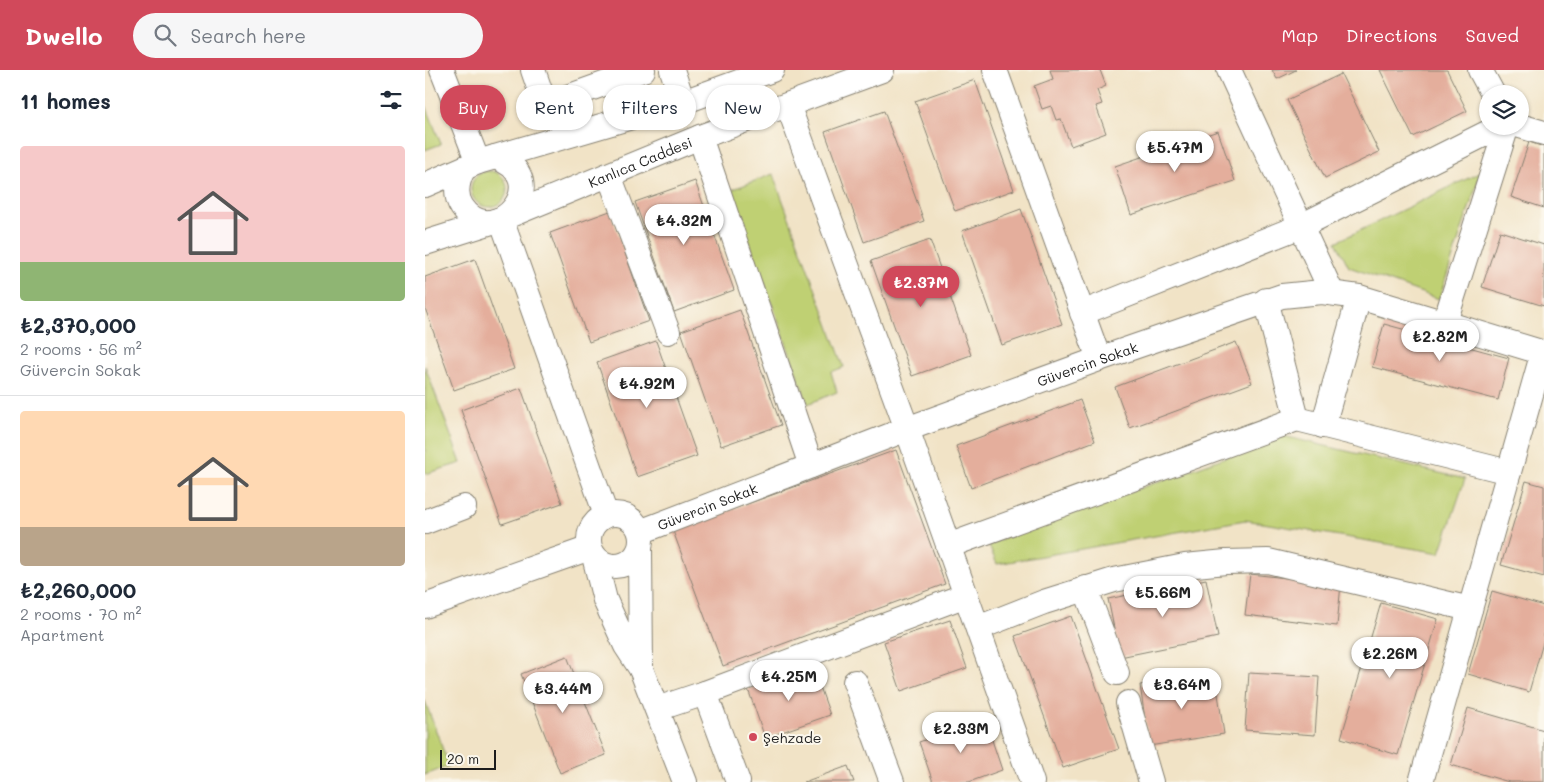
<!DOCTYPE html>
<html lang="en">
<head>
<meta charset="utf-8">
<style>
  body { margin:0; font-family:Mali,sans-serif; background:#f6f6f7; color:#1f2937; height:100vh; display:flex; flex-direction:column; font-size:19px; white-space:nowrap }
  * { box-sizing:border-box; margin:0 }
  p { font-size:16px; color:#747a83 }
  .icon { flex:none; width:28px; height:28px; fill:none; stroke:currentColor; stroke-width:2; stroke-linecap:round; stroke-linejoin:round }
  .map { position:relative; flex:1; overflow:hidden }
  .side { display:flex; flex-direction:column; background:#fff; width:425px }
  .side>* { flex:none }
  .top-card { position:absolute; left:15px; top:15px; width:475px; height:45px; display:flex; gap:10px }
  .fabs { position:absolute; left:1054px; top:15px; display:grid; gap:10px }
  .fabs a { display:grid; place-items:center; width:50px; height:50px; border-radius:50%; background:#fff; box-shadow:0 1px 4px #0004; font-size:25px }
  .scale { position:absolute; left:15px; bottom:12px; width:56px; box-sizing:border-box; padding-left:5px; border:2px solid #1c1c1c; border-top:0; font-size:14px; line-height:18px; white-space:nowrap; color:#1c1c1c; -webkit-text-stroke:4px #fbf7ec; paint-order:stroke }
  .price { position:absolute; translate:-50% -42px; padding:0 11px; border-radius:18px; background:#fff; color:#222; font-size:16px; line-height:32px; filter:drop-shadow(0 1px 2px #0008) }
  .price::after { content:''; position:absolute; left:50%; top:30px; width:15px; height:11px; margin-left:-8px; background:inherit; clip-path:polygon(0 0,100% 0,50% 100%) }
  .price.selected { background:#d1495b; color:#fff }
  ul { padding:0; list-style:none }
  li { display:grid; align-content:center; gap:10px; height:265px; padding:0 20px }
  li+li { border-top:1px solid #e0e1e3 }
  li span { display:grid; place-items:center; height:155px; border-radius:5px; color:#555 }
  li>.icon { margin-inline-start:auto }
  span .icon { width:90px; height:90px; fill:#fffc; stroke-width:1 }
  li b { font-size:21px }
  h2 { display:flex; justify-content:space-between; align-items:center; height:60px; padding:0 20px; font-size:21px }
  .chip { padding:0 18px; border-radius:22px; background:#fff; box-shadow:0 1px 4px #0004; font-size:18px; line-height:45px }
  .chip.selected { background:#d1495b; color:#fff }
  header { display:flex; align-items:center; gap:30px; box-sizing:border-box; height:70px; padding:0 25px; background:#d1495b; color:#fff }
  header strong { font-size:24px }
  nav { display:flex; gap:28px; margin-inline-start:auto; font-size:18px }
  .search { width:350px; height:45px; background:#f6f6f7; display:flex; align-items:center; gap:12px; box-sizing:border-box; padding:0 18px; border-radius:28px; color:#747a83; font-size:19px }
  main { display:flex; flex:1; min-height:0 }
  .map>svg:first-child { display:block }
  .green { fill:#bfd073; stroke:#6e7648 }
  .building { fill:#e4ae9c }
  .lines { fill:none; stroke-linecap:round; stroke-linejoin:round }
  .minor-casing { stroke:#868071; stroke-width:26 }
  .minor { stroke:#fff; stroke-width:24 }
  .poi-dot { fill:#d1495b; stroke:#fbf7ec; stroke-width:2 }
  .labels { text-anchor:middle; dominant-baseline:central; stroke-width:4; stroke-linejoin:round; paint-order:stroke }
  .street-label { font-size:14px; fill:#1c1c1c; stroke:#fbf7ec }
  .poi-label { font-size:14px; fill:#1c1c1c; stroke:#fbf7ec; text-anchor:start }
</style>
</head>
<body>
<header>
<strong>Dwello</strong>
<div class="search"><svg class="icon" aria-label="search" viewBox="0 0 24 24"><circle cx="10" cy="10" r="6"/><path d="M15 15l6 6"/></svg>Search here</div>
<nav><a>Map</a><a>Directions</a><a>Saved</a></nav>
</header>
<main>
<section class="side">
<h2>11 homes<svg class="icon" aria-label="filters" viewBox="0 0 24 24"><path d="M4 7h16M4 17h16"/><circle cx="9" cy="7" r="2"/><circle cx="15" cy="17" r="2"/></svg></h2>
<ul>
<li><span style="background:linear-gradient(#f6c9c9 75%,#8fb573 0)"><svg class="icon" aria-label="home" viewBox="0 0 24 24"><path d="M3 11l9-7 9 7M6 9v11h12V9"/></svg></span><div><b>₺2,370,000</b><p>2 rooms · 56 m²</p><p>Güvercin Sokak</p></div></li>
<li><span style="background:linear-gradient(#ffd9b3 75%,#b9a48a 0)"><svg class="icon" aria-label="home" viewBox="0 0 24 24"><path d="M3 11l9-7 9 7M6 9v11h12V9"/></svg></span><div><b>₺2,260,000</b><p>2 rooms · 70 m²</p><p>Apartment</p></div></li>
</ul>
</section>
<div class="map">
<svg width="1119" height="712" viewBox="0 0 1119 712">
  <rect width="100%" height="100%" fill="#fbf7ec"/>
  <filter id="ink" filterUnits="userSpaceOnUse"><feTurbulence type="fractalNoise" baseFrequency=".02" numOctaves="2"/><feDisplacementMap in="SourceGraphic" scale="10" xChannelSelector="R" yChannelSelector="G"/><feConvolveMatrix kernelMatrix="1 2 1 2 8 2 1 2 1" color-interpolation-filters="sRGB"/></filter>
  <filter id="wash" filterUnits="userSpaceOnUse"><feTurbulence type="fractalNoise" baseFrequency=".0096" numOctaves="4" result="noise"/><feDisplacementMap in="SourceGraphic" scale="20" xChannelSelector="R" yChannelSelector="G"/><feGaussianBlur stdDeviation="1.12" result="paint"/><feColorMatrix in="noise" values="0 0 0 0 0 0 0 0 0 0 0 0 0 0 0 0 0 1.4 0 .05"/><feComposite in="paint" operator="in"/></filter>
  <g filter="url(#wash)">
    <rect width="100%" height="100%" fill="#f1e3c6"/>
    <!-- green -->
    <g class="green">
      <path d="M 0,33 L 16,74 L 0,80 Z"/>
      <circle cx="64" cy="119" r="18"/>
      <path d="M 1056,102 L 1014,229 L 924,197 L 911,172 Z"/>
      <path d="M 348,104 L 419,297 L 406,302 L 412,322 L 383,334 L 306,120 Z"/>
      <path d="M 0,296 L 36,393 L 0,404 Z"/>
      <path d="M 858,366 L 1040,409 L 1015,483 L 820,450 L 572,494 L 563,474 Z"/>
      <path d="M 0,631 L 24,696 L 0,705 Z"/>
    </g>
    <g id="blocks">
      <!-- building -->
      <g class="building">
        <path d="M 625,0 L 675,0 L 681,16 L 672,20 L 677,34 L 671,36 L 681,63 L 646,76 L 636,49 L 631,50 L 626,36 L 617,39 L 609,16 L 628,9 Z"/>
        <path d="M 847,0 L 871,0 L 852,9 Z"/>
        <path d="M 955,0 L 1022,0 L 1042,41 L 988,67 Z"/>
        <path d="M 916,4 L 954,82 L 900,108 L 862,30 Z"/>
        <path d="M 550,10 L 589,120 L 530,141 L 490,31 Z"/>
        <path d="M 459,41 L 499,151 L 439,172 L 400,62 Z"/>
        <path d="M 793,61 L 810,111 L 706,145 L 690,96 Z"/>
        <path d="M 1104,72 L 1119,77 L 1119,138 L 1086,127 Z"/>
        <path d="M 270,111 L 309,220 L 249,242 L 210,132 Z"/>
        <path d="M 596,139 L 637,254 L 577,275 L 537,161 Z"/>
        <path d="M 185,141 L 224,251 L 164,272 L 125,163 Z"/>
        <path d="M 1075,161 L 1119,175 L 1119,236 L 1057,217 Z"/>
        <path d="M 505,170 L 546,285 L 487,306 L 446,191 Z"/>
        <path d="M 50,189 L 89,299 L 29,320 L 0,238 L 0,207 Z"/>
        <path d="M 315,240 L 356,355 L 296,376 L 256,261 Z"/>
        <path d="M 959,254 L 1084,288 L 1073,330 L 947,297 Z"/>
        <path d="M 231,271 L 272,386 L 212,407 L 172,292 Z"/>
        <path d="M 811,272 L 827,313 L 705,358 L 690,317 Z"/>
        <path d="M 96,318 L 137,433 L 77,454 L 36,340 Z"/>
        <path d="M 655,330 L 670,371 L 546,418 L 531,376 Z"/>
        <path d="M 471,380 L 520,514 L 298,596 L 248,461 Z"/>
        <path d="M 1101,411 L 1119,416 L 1119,507 L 1076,495 Z"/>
        <path d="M 825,504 L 916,514 L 912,556 L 820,545 Z"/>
        <path d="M 781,509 L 793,567 L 695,587 L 683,529 Z"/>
        <path d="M 1067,521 L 1119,536 L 1119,569 L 1104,622 L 1043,604 Z"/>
        <path d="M 956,533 L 1013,549 L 973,685 L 916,668 Z"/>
        <path d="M 646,546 L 694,679 L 638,698 L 590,566 Z"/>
        <path d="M 525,550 L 542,598 L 476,621 L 459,572 Z"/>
        <path d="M 142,586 L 181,685 L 135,703 L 96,604 Z"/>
        <path d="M 388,597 L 405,645 L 340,668 L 323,619 Z"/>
        <path d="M 824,603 L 894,607 L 890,665 L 820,660 Z"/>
        <path d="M 790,604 L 799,664 L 724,676 L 715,615 Z"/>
        <path d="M 1043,638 L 1119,660 L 1119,712 L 1084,712 L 1026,695 Z"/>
        <path d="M 560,649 L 577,700 L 544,712 L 508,712 L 494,672 Z"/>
        <path d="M 423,696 L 429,712 L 379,712 Z"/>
      </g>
    </g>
  </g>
  <g filter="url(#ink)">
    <use href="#blocks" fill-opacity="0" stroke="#868071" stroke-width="1"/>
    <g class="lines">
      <!-- minor casing -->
      <g class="minor-casing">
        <g id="minor">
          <path d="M 17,0 L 53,92"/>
          <path d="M 108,0 L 120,35 L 218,0"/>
          <path d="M 247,0 L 258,32"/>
          <path d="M 570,0 L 674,289"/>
          <path d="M 804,0 L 907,223"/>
          <path d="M 1055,0 L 1068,24"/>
          <path d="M 363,35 L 482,359 L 607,712"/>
          <path d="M 1095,56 L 1119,63"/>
          <path d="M 275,67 L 386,396"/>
          <path d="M 38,100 C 32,112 29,125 37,137 C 69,184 133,109 70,87"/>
          <path d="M 184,105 L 243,262"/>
          <path d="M 0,115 L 53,92 L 258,32 L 347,0"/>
          <path d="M 76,149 L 181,445"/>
          <path id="s1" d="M 0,173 L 76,149 L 275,67 L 457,0"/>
          <path d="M 841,230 L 872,349"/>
          <path d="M 657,243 L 876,156 L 1076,56"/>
          <path d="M 1020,252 L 1082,56"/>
          <path d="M 898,356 L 934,227"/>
          <circle cx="190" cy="470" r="26"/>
          <path d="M 0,452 L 39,437"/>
          <path id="s2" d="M 215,462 L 482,359 L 674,289 L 857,226 L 897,222 L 934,227 L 1119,283"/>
          <path d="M 523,476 L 872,349 L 1084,402"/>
          <path d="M 215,480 L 216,599"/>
          <path d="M 169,486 L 180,530 L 201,576 L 216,599 L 260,712"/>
          <path d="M 660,518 L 692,603"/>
          <path d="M 0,536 L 165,478"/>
          <path d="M 553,558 L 619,532 L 689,510 L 760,496 L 801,492 L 843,491 L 1045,539"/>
          <path d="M 430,612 L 467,712"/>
          <path d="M 280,623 L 313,712"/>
          <path d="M 703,633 L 726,712"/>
          <path d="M 232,639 L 280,623 L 541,525"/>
          <path d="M 996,712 L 1118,282"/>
        </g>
      </g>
      <!-- minor -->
      <use href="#minor" class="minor"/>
    </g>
  </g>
  <!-- markers -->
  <circle class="poi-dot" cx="328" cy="667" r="5"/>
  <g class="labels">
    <!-- street labels -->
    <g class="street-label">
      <text stroke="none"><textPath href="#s1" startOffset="230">Kanlıca Caddesi</textPath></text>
      <text stroke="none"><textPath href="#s2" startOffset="478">Güvercin Sokak</textPath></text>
      <text stroke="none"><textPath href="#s2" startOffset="72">Güvercin Sokak</textPath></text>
    </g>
    <!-- poi labels -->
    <g class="poi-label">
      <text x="338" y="667">Şehzade</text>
    </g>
  </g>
</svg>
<div class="fabs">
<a><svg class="icon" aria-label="layers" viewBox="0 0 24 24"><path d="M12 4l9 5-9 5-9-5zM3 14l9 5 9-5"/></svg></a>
</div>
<div class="scale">20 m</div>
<b class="price" style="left:750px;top:103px">₺5.47M</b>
<b class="price" style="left:259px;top:176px">₺4.32M</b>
<b class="price selected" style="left:496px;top:238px">₺2.37M</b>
<b class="price" style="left:1015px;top:292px">₺2.82M</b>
<b class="price" style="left:222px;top:339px">₺4.92M</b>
<b class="price" style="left:738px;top:548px">₺5.66M</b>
<b class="price" style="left:965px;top:609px">₺2.26M</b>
<b class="price" style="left:364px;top:632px">₺4.25M</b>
<b class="price" style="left:757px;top:640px">₺3.64M</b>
<b class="price" style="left:138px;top:644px">₺3.44M</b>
<b class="price" style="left:536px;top:684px">₺2.33M</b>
<div class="top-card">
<a class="chip selected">Buy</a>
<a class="chip">Rent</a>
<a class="chip">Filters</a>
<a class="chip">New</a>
</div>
</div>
</main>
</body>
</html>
